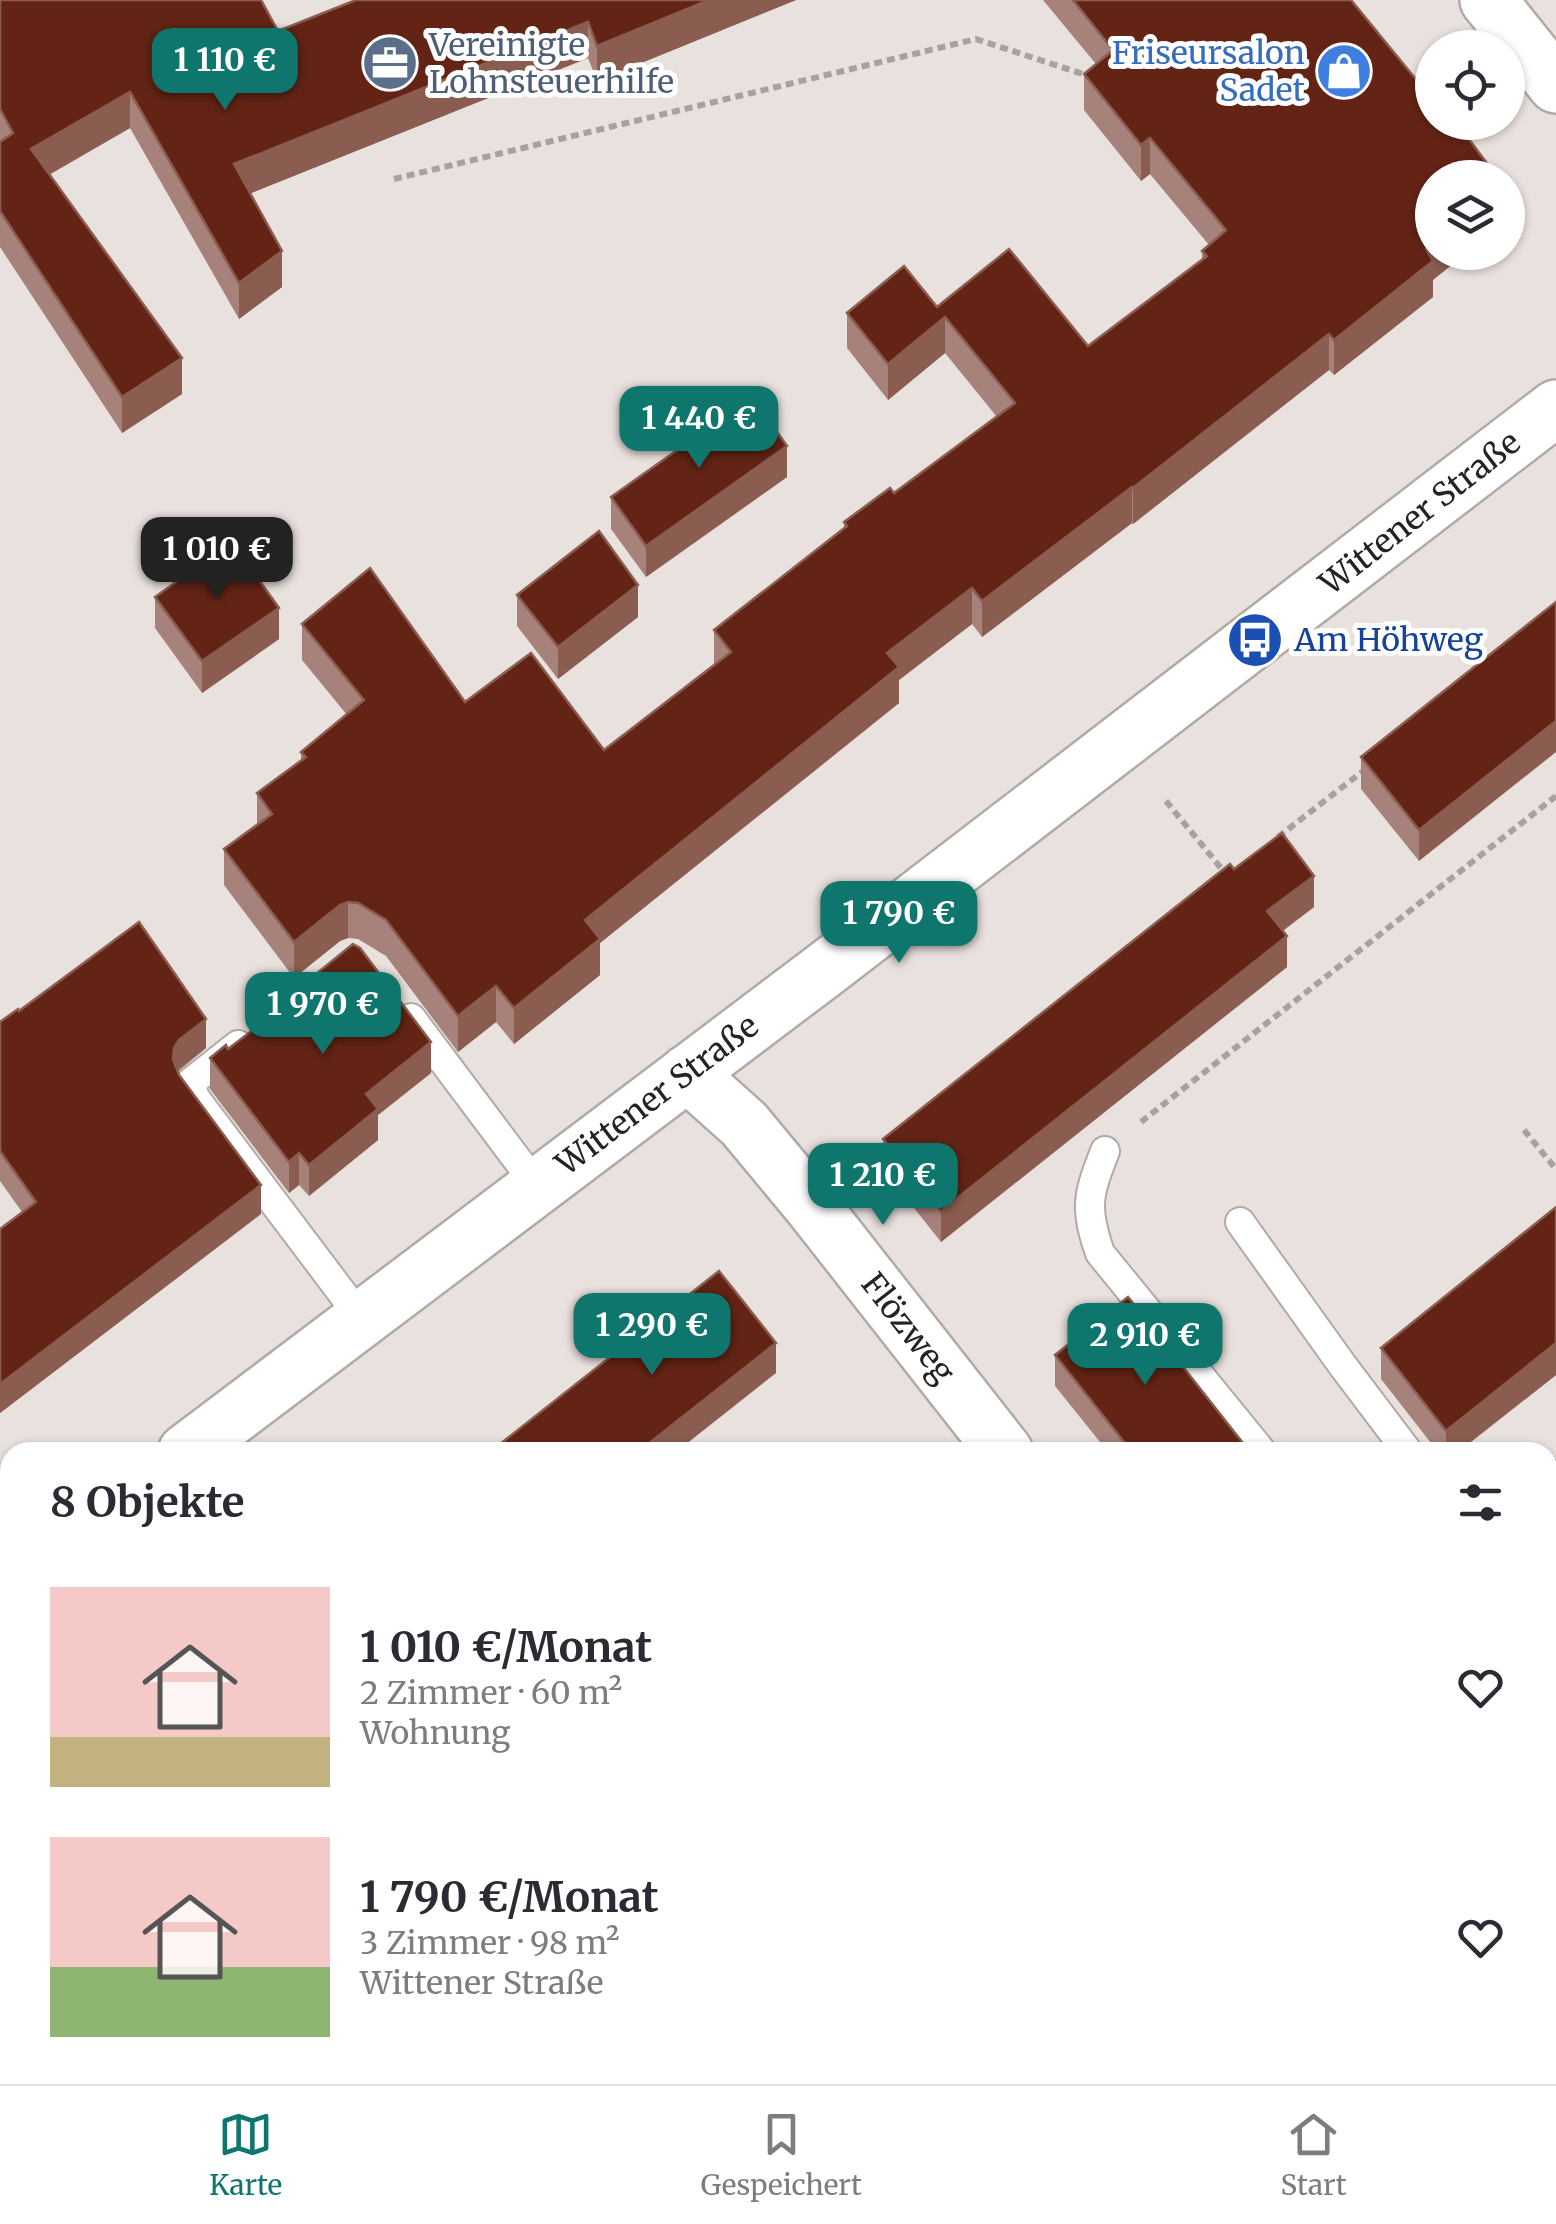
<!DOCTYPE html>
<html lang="de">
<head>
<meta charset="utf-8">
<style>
  body { margin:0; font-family:Merriweather,serif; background:#f7f7f7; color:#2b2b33; height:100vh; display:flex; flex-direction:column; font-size:38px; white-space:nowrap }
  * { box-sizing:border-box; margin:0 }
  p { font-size:32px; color:#7c7c81 }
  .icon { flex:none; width:55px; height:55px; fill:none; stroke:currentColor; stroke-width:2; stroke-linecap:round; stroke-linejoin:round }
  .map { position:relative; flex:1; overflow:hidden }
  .details { position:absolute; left:0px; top:1442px; width:1558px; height:642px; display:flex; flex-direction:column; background:#fff; border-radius:30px 30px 0 0; box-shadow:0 2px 8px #0004 }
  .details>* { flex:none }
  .tools { position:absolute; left:1415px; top:30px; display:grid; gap:20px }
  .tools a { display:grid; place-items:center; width:110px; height:110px; border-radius:50%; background:#fff; box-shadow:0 2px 8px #0004; font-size:50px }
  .price { position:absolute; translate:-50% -85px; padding:0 22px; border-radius:20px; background:#0f766e; color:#fff; font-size:32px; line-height:65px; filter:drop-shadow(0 2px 5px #0008) }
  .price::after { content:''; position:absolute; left:50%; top:60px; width:30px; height:22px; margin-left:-15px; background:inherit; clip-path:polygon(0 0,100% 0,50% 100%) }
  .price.selected { background:#222; color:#fff }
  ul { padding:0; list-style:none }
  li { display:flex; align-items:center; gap:30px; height:250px; padding:0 50px }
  li span { display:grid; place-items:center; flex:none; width:280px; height:200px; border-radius:0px; color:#555 }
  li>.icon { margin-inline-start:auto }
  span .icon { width:120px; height:120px; fill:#fffc; stroke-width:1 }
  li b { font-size:42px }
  h2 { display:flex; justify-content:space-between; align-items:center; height:120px; padding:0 50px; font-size:42px }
  .tab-bar { display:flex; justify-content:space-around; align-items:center; height:140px; border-top:2px solid #e1e1e2; background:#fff; font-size:28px; color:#7c7c81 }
  .tab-bar a { display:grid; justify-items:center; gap:5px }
  .tab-bar .selected { color:#0f766e }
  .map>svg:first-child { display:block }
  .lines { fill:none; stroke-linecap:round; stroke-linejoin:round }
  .service-casing { stroke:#b1aaa7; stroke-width:32 }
  .minor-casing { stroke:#b1aaa7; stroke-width:60 }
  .secondary-casing { stroke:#b1aaa7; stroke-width:60 }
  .path { stroke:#a7a19f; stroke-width:6; stroke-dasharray:8 5; stroke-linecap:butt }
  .service { stroke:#fff; stroke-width:28 }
  .minor { stroke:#fff; stroke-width:55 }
  .secondary { stroke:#fff; stroke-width:55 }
  .wall { fill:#a6827a }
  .shaded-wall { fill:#8b5d51 }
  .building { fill:#632415; stroke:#8b5d51; stroke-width:2.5 }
  .labels { text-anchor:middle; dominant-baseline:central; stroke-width:10; stroke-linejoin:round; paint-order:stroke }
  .service-label { font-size:32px; fill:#4e5e75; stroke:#fff; text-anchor:start }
  .shop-label { font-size:32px; fill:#366cbe; stroke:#fff; text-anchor:end }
  .street-label { font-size:32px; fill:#252221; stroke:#fff }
  .transit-label { font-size:32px; fill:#164399; stroke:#fff; text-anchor:start }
</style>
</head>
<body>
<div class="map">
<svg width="1556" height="2084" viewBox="0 0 1556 2084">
  <rect width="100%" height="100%" fill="#e9e1de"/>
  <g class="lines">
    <!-- service casing -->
    <g class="service-casing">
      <g id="service">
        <path d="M 411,1018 L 537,1186"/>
        <path d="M 238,1045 L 190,1083 L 195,1098 L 361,1318"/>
        <path d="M 1105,1151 C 1088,1195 1084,1207 1100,1253 L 1262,1452"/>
        <path d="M 1240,1222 L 1343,1366 L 1408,1452"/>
        <path d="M 155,2084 L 153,2081 L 161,2075"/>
      </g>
    </g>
    <!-- minor casing -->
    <g class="minor-casing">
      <g id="minor">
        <path d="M 1488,0 L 1556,85"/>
        <path d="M 687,1073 L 744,1124 L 812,1206 L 1005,1452"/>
        <path d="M 1548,1495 L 1556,1489"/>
      </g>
    </g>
    <!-- secondary casing -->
    <g class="secondary-casing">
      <g id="secondary">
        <path d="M 186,1452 L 827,968 L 1556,408"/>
        <path d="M 0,1594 L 10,1586"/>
      </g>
    </g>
    <!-- path -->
    <g class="path">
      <path d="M 394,179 L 976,39 L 1092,77"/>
      <path d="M 1166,801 L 1225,873"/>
      <path d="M 1278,837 L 1367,768"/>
      <path d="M 1141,1122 L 1556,796"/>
      <path d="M 1524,1130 L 1556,1169"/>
      <path d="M 862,1166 L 888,1146"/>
    </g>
    <!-- service -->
    <use href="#service" class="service"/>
    <!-- minor -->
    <use href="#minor" class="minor"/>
    <!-- secondary -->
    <use href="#secondary" class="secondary"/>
  </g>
  <!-- wall -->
  <g class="wall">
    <path d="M 0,0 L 278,31 L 356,0 L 796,0 L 597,81 L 588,58 L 250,193 L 282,287 L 239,319 L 130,128 L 49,175 L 182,394 L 122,433 L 0,247 Z"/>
    <path d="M 1043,0 L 1351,0 L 1433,280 L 1433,297 L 1334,375 L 1329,370 L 1133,524 L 1132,523 L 982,637 L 972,624 L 899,680 L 899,703 L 600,943 L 600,975 L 514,1044 L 496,1022 L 458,1052 L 386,956 L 358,939 L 348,938 L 340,941 L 294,978 L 224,885 L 224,849 L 257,825 L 257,793 L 301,760 L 301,752 L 347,715 L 302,660 L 302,624 L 465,702 L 604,750 L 714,665 L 714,630 L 844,528 L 844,522 L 894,493 L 997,417 L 945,353 L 888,400 L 847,348 L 847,313 L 937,307 L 1088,346 L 1202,260 L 1202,251 L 1209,245 L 1150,174 L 1141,181 L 1084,110 L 1084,74 L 1096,64 Z"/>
    <path d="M 787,477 L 646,577 L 611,529 L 611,497 Z"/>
    <path d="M 517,595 L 638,617 L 558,679 L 517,626 Z"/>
    <path d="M 155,597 L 279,639 L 202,693 L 155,628 Z"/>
    <path d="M 1556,602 L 1419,861 L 1361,789 L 1361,757 Z"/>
    <path d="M 1234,869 L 1314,907 L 1283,931 L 1287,967 L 941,1242 L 883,1169 L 883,1139 Z"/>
    <path d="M 316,974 L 431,1073 L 378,1115 L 378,1140 L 309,1196 L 299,1185 L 289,1193 L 210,1089 L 210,1058 L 228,1049 L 316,981 Z"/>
    <path d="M 0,1022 L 206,1048 L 178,1072 L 261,1214 L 0,1413 L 0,1229 L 22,1212 L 0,1181 Z"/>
    <path d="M 1556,1207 L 1556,1375 L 1458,1452 L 1438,1452 L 1381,1379 L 1381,1348 Z"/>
    <path d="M 1055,1355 L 1250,1452 L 1108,1452 L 1055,1386 Z"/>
    <path d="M 10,1774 L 10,1950 L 0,1955 L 0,1782 Z"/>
  </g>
  <!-- shaded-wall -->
  <g class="shaded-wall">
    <path d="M 709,0 L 796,0 L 597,81 L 597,46 Z"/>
    <path d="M 588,22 L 588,58 L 234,200 L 234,164 Z"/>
    <path d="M 130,92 L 130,128 L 31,185 L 31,149 Z"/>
    <path d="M 1150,138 L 1150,174 L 1141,181 L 1141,145 Z"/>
    <path d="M 1432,244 L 1432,252 L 1468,252 L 1433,280 L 1433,297 L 1334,375 L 1334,340 Z"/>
    <path d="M 282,251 L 282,287 L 239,319 L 239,283 Z"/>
    <path d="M 945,317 L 945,353 L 888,400 L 888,364 Z"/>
    <path d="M 1329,334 L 1329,370 L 1133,524 L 1133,488 Z"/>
    <path d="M 182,358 L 182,394 L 122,433 L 122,397 Z"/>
    <path d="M 787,446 L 787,477 L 646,577 L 646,546 Z"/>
    <path d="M 1132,487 L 1132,523 L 982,637 L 982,601 Z"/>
    <path d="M 638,585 L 638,617 L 558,679 L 558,647 Z"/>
    <path d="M 972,588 L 972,624 L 899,680 L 899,703 L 600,943 L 600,975 L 514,1044 L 514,1008 L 585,920 L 887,653 Z"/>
    <path d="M 279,608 L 279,639 L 202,693 L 202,661 Z"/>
    <path d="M 1556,721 L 1556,752 L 1419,861 L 1419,830 Z"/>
    <path d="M 1314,876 L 1314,907 L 1267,942 L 1267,911 Z"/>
    <path d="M 348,902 L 348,938 L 340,941 L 294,978 L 294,942 L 340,905 Z"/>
    <path d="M 1287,936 L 1287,967 L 941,1242 L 941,1211 Z"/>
    <path d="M 496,986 L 496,1022 L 458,1052 L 458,1016 Z"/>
    <path d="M 206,1019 L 206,1048 L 179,1069 L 174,1077 L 174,1048 L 179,1040 Z"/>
    <path d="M 431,1042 L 431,1073 L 378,1115 L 378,1140 L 309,1196 L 309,1165 L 366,1094 Z"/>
    <path d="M 299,1153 L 299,1185 L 289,1193 L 289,1162 Z"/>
    <path d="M 261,1185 L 261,1214 L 0,1413 L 0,1384 Z"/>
    <path d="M 776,1343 L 776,1373 L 676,1452 L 638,1452 Z"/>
    <path d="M 1556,1343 L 1556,1375 L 1458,1452 L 1446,1452 L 1446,1431 Z"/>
    <path d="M 10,1919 L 10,1950 L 0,1955 L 0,1925 Z"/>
  </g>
  <!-- building -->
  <g class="building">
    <path d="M 0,0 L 261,0 L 278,31 L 356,0 L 709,0 L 597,46 L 588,22 L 234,164 L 282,251 L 239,283 L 130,92 L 31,149 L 182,358 L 122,397 L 0,211 L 0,142 L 13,133 L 0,109 Z"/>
    <path d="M 1073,0 L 1351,0 L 1432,99 L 1432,122 L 1456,122 L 1498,178 L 1432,178 L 1432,244 L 1426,249 L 1433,261 L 1334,340 L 1329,334 L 1133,488 L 1132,487 L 982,601 L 972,588 L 887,653 L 899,667 L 585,920 L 600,939 L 514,1008 L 496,986 L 458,1016 L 386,920 L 358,903 L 348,902 L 340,905 L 294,942 L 224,849 L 272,814 L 257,793 L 306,757 L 301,752 L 364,700 L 302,624 L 370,568 L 465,702 L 531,653 L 604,750 L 731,652 L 714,630 L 847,526 L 844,522 L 890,488 L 894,493 L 1015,403 L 945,317 L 888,364 L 847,313 L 904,266 L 937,307 L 1009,249 L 1088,346 L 1207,256 L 1202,251 L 1226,230 L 1150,138 L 1141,145 L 1084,74 L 1113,50 Z"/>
    <path d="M 752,397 L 787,446 L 646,546 L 611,497 Z"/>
    <path d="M 599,531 L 638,585 L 558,647 L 517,595 Z"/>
    <path d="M 232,542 L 279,608 L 202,661 L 155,597 Z"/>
    <path d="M 1556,602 L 1556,721 L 1419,830 L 1361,757 Z"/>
    <path d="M 1282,833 L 1314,876 L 1267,911 L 1287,936 L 941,1211 L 883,1139 L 1230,864 L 1234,869 Z"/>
    <path d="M 139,922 L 206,1019 L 179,1040 L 174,1048 L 173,1059 L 179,1075 L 261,1185 L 0,1384 L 0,1229 L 36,1202 L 0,1151 L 0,1022 L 18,1009 L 19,1011 Z"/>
    <path d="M 353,944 L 360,948 L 431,1042 L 366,1094 L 378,1109 L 309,1165 L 299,1153 L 289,1162 L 210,1058 L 226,1045 L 228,1049 L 319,979 L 316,974 Z"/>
    <path d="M 1556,1207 L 1556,1343 L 1446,1431 L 1381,1348 Z"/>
    <path d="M 719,1271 L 776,1343 L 638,1452 L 490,1452 Z"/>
    <path d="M 1128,1297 L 1250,1452 L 1132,1452 L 1055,1355 Z"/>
    <path d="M 10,1774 L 10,1838 L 0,1825 L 0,1782 Z"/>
    <path d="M 10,1844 L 10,1919 L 0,1925 L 0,1850 Z"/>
    <path d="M 256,2075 L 332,2075 L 339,2084 L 244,2084 Z"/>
  </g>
  <!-- icons -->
  <defs>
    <g id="office-disc" transform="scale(2.875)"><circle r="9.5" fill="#5c6f8a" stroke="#fff"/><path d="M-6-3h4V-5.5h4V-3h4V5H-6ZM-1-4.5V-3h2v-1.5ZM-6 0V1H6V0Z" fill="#fff"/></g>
    <g id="shop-disc" transform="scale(2.875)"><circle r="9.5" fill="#3f7fe0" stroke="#fff"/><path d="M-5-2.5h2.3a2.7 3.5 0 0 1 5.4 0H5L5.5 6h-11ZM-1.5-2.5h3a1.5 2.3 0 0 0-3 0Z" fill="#fff"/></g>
    <g id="bus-disc" transform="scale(2.875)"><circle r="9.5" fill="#1a4fb4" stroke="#fff"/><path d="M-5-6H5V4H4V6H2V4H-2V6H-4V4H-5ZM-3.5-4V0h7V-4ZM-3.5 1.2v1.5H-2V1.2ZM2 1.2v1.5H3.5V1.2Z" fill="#fff"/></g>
  </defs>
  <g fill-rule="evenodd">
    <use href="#office-disc" x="390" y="63"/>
    <use href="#shop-disc" x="1344" y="71"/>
    <use href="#bus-disc" x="1255" y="640"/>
  </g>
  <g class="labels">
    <!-- service labels -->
    <g class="service-label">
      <text x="429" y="45">Vereinigte<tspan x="429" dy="37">Lohnsteuerhilfe</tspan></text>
    </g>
    <!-- shop labels -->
    <g class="shop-label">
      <text x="1305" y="53">Friseursalon<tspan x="1305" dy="37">Sadet</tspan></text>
    </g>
    <!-- street labels -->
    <g class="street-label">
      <text transform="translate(1420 513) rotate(-38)">Wittener Straße</text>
      <text transform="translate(657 1095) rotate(-37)">Wittener Straße</text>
      <text transform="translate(908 1328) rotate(52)">Flözweg</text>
    </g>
    <!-- transit labels -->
    <g class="transit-label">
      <text x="1294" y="640">Am Höhweg</text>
    </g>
  </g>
</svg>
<div class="tools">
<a><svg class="icon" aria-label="locate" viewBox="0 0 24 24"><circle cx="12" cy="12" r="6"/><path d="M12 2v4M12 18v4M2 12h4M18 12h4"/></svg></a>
<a><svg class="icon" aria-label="layers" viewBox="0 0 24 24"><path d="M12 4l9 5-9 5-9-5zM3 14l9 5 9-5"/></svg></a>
</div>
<b class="price" style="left:225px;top:113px">1 110 €</b>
<b class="price" style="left:699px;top:471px">1 440 €</b>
<b class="price selected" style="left:217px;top:602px">1 010 €</b>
<b class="price" style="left:899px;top:966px">1 790 €</b>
<b class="price" style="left:323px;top:1057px">1 970 €</b>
<b class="price" style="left:883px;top:1228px">1 210 €</b>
<b class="price" style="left:652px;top:1378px">1 290 €</b>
<b class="price" style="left:1145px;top:1388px">2 910 €</b>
<section class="details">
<h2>8 Objekte<svg class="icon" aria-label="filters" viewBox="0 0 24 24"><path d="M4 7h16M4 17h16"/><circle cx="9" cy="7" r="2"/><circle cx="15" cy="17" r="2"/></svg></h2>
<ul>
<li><span style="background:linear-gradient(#f6c9c9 75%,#c2b280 0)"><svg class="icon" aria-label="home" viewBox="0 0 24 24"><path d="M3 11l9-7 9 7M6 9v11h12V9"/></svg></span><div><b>1 010 €/Monat</b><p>2 Zimmer · 60 m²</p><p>Wohnung</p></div><svg class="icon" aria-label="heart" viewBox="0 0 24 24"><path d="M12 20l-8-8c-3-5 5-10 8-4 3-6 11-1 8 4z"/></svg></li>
<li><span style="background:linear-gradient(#f6c9c9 65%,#8fb573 0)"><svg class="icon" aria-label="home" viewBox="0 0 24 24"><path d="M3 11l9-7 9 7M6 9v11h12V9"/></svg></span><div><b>1 790 €/Monat</b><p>3 Zimmer · 98 m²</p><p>Wittener Straße</p></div><svg class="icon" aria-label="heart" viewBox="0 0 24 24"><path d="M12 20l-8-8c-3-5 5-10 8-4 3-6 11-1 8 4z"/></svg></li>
</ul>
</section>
</div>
<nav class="tab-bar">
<a class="selected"><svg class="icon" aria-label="map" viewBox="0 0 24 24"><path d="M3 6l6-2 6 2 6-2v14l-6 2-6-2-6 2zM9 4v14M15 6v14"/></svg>Karte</a>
<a><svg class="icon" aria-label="saved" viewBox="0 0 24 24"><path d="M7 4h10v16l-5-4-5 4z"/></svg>Gespeichert</a>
<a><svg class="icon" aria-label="home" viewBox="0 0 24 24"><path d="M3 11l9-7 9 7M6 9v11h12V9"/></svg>Start</a>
</nav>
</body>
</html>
